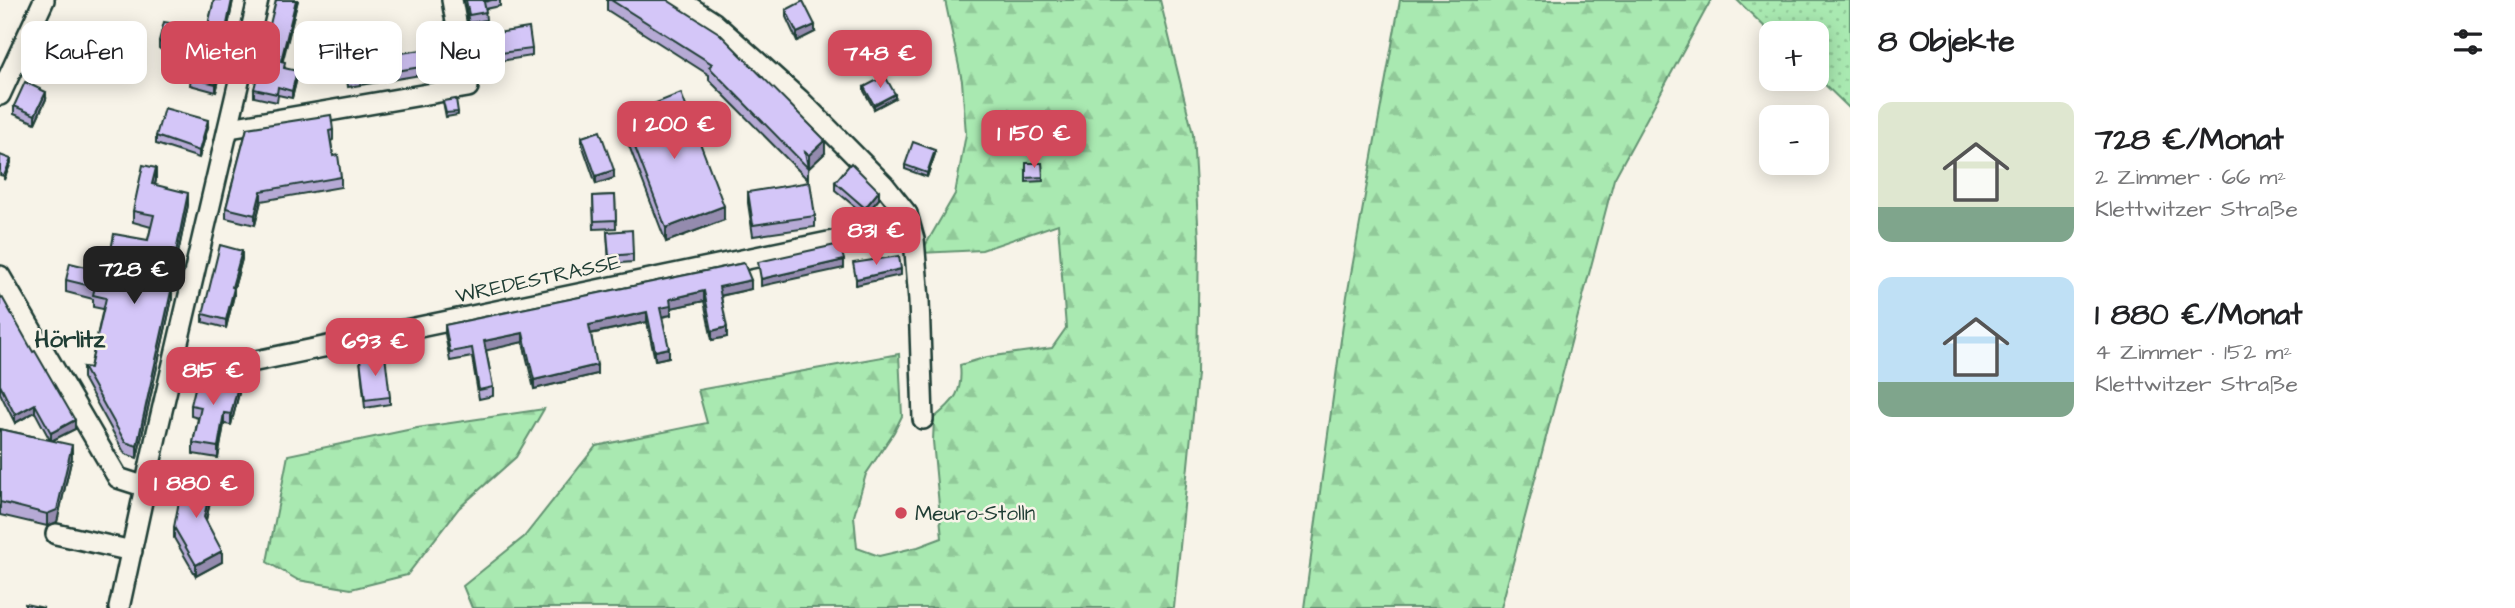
<!DOCTYPE html>
<html lang="de">
<head>
<meta charset="utf-8">
<style>
  body { margin:0; font-family:"Architects Daughter",sans-serif; background:#f2f2f2; color:#202124; height:100vh; display:flex; flex-direction:column; font-size:26px; white-space:nowrap }
  * { box-sizing:border-box; margin:0 }
  p { font-size:23px; color:#757577 }
  .icon { flex:none; width:38px; height:38px; fill:none; stroke:currentColor; stroke-width:2; stroke-linecap:round; stroke-linejoin:round }
  .map { position:relative; flex:1; overflow:hidden }
  .details { display:flex; flex-direction:column; background:#fff; width:665px }
  .details>* { flex:none }
  .top-card { position:absolute; left:21px; top:21px; width:665px; height:63px; display:flex; gap:14px }
  .buttons { position:absolute; left:1759px; top:21px; display:grid; gap:14px }
  .buttons a { display:grid; place-items:center; width:70px; height:70px; border-radius:14px; background:#fff; box-shadow:0 4px 18px #0003; font-size:35px }
  .price { position:absolute; translate:-50% -60px; padding:0 16px; border-radius:14px; background:#d1495b; color:#fff; font-size:23px; line-height:46px; filter:drop-shadow(0 2px 4px #0008) }
  .price::after { content:''; position:absolute; left:50%; top:42px; width:21px; height:16px; margin-left:-10px; background:inherit; clip-path:polygon(0 0,100% 0,50% 100%) }
  .price.active { background:#222; color:#fff }
  ul { padding:0; list-style:none }
  li { display:flex; align-items:center; gap:21px; height:175px; padding:0 28px }
  li span { display:grid; place-items:center; flex:none; width:196px; height:140px; border-radius:14px; color:#555 }
  li>.icon { margin-inline-start:auto }
  span .icon { width:84px; height:84px; fill:#fffc; stroke-width:1 }
  li b { font-size:30px }
  h2 { display:flex; justify-content:space-between; align-items:center; height:84px; padding:0 28px; font-size:30px }
  .pill { padding:0 24px; border-radius:14px; background:#fff; box-shadow:0 4px 18px #0003; font-size:24px; line-height:63px }
  .pill.active { background:#d1495b; color:#fff }
  main { display:flex; flex:1; min-height:0 }
  .map>svg:first-child { display:block }
  .grass { fill:url(#grass-dots); stroke:#649372; stroke-width:2 }
  .forest { fill:url(#forest-firs); stroke:#649372; stroke-width:2 }
  .lines { fill:none; stroke-linecap:round; stroke-linejoin:round }
  .minor-casing { stroke:#1f3d34; stroke-width:24 }
  .minor { stroke:#f7f3e8; stroke-width:19 }
  .wall { fill:#b6aad5; stroke:#1f3d34; stroke-width:2 }
  .shaded-wall { fill:#948bae; stroke:#1f3d34; stroke-width:2 }
  .building { fill:#d4c6f8; stroke:#1f3d34; stroke-width:2 }
  .poi-dot { fill:#d1495b; stroke:#f7f3e8; stroke-width:2.5 }
  .labels { text-anchor:middle; dominant-baseline:central; stroke-width:5; stroke-linejoin:round; paint-order:stroke }
  .street-label { font-size:21px; fill:#1f3d34; stroke:#f7f3e8 }
  .poi-label { font-size:21px; fill:#1f3d34; stroke:#f7f3e8; text-anchor:start }
  .quarter-label { font-size:24px; font-weight:bold; fill:#1f3d34; stroke:#f7f3e8 }
</style>
</head>
<body>
<main>
<div class="map">
<svg width="1850" height="608" viewBox="0 0 1850 608">
  <defs>
    <pattern id="grass-dots" width="8" height="8" patternUnits="userSpaceOnUse" patternTransform="scale(1.75)"><rect width="8" height="8" fill="#a9e9b1"/><path d="M2 2h.1M6 6h.1" fill="none" stroke="#91c999" stroke-width="1.8" stroke-linecap="round"/></pattern>
    <pattern id="forest-firs" width="22" height="20" patternUnits="userSpaceOnUse" patternTransform="scale(1.75)"><rect width="22" height="20" fill="#a9e9b1"/><path d="M5 1l3.5 6h-7zM16 11l3.5 6h-7z" fill="#91c999"/></pattern>
  </defs>
  <rect width="100%" height="100%" fill="#f7f3e8"/>
  <filter id="ink" filterUnits="userSpaceOnUse"><feTurbulence type="fractalNoise" baseFrequency=".0143" numOctaves="2"/><feDisplacementMap in="SourceGraphic" scale="14" xChannelSelector="R" yChannelSelector="G"/><feConvolveMatrix kernelMatrix="1 2 1 2 8 2 1 2 1" color-interpolation-filters="sRGB"/></filter>
  <g filter="url(#ink)">
    <!-- grass -->
    <path class="grass" d="M 1737,0 L 1850,0 L 1850,109 L 1817,77 L 1816,33 L 1771,33 Z"/>
    <!-- forest -->
    <g class="forest">
      <path d="M 945,0 L 1160,0 L 1193,134 L 1199,240 L 1197,374 L 1174,608 L 472,608 L 463,586 L 524,537 L 596,446 L 707,423 L 698,390 L 899,354 L 902,416 L 894,432 L 866,474 L 854,516 L 857,548 L 879,556 L 918,547 L 942,538 L 933,441 L 934,418 C 955,401 963,392 960,365 L 987,357 L 1052,348 L 1066,328 L 1058,224 L 982,250 L 921,253 L 955,194 L 966,134 L 962,81 Z"/>
      <path d="M 1400,0 L 1711,0 L 1614,179 L 1501,608 L 1304,608 L 1347,296 Z"/>
      <path d="M 544,409 L 516,457 L 459,508 L 407,575 L 351,589 L 298,580 L 267,562 L 288,455 L 417,428 Z"/>
    </g>
    <g class="lines">
      <!-- minor casing -->
      <g class="minor-casing">
        <g id="minor">
          <path d="M 679,0 L 713,22 L 799,99 L 884,185 L 907,214 L 914,239 L 919,300 L 923,419"/>
          <path d="M 0,95 L 44,0"/>
          <path d="M 230,128 L 468,87 L 452,0"/>
          <path d="M 0,276 L 118,478 L 146,487"/>
          <path d="M 173,367 L 208,371 L 886,230 L 907,214"/>
          <path d="M 56,534 L 132,551"/>
          <path d="M 119,608 L 157,432 L 258,0"/>
        </g>
      </g>
      <!-- minor -->
      <use href="#minor" class="minor"/>
    </g>
    <!-- wall -->
    <g class="wall">
      <path d="M 214,0 L 233,0 L 226,37 L 208,33 L 208,25 Z"/>
      <path d="M 298,0 L 282,61 L 285,68 L 297,78 L 292,98 L 278,95 L 277,102 L 254,97 L 254,89 Z"/>
      <path d="M 464,0 L 500,0 L 500,6 L 485,9 L 486,20 L 469,23 Z"/>
      <path d="M 607,0 L 667,0 L 825,153 L 809,168 L 808,166 L 808,180 L 709,80 L 709,75 L 607,10 Z"/>
      <path d="M 786,10 L 815,32 L 797,41 L 786,17 Z"/>
      <path d="M 182,33 L 178,49 L 222,68 L 216,92 L 190,85 L 191,75 L 159,48 L 159,41 Z"/>
      <path d="M 490,34 L 532,49 L 532,56 L 493,62 Z"/>
      <path d="M 353,43 L 373,57 L 445,63 L 445,71 L 348,87 L 345,61 L 355,60 Z"/>
      <path d="M 864,87 L 895,98 L 874,109 L 864,91 Z"/>
      <path d="M 46,99 L 35,123 L 14,114 L 14,106 Z"/>
      <path d="M 443,101 L 458,112 L 458,115 L 446,117 Z"/>
      <path d="M 623,116 L 724,220 L 666,242 L 623,130 Z"/>
      <path d="M 208,127 L 199,158 L 156,144 L 156,136 Z"/>
      <path d="M 247,128 L 333,130 L 333,140 L 331,141 L 333,156 L 341,177 L 341,187 L 261,201 L 255,225 L 226,218 L 226,208 Z"/>
      <path d="M 582,137 L 614,178 L 596,184 L 582,144 Z"/>
      <path d="M 935,154 L 927,177 L 905,169 L 905,165 Z"/>
      <path d="M 1026,163 L 1042,163 L 1043,181 L 1026,182 Z"/>
      <path d="M 156,180 L 155,185 L 188,205 L 171,287 L 172,299 L 137,458 L 125,454 L 83,378 L 83,367 L 90,368 L 103,309 L 93,307 L 93,299 L 66,292 L 66,280 L 107,272 L 148,240 L 151,227 L 133,222 L 133,211 Z"/>
      <path d="M 835,182 L 879,199 L 865,215 L 835,190 Z"/>
      <path d="M 748,192 L 815,216 L 815,227 L 753,236 L 748,203 Z"/>
      <path d="M 615,195 L 616,228 L 594,229 L 593,196 Z"/>
      <path d="M 607,232 L 633,254 L 633,262 L 609,264 Z"/>
      <path d="M 242,259 L 234,288 L 234,295 L 226,328 L 203,322 L 203,314 Z"/>
      <path d="M 744,263 L 751,289 L 721,296 L 727,337 L 712,340 L 704,301 L 671,308 L 671,315 L 662,317 L 669,357 L 655,360 L 647,322 L 591,334 L 597,374 L 534,389 L 523,342 L 486,350 L 493,387 L 493,396 L 479,399 L 472,357 L 450,361 L 445,334 L 445,325 Z"/>
      <path d="M 0,298 L 75,429 L 53,440 L 72,457 L 57,522 L 47,526 L 0,515 L 0,429 L 50,440 L 35,412 L 15,423 L 0,393 Z"/>
      <path d="M 360,359 L 390,397 L 390,404 L 365,408 Z"/>
      <path d="M 239,393 L 231,425 L 224,424 L 218,458 L 193,454 L 193,443 L 198,418 L 191,416 L 191,405 Z"/>
      <path d="M 212,494 L 206,520 L 222,562 L 196,576 L 174,538 L 174,527 Z"/>
    </g>
    <!-- shaded-wall -->
    <g class="shaded-wall">
      <path d="M 232,0 L 233,0 L 226,37 L 226,29 Z"/>
      <path d="M 296,0 L 298,0 L 281,68 L 281,61 Z"/>
      <path d="M 182,25 L 182,33 L 177,56 L 177,49 Z"/>
      <path d="M 815,25 L 815,32 L 797,41 L 797,33 Z"/>
      <path d="M 222,60 L 222,68 L 216,92 L 216,84 Z"/>
      <path d="M 297,71 L 297,78 L 292,98 L 292,91 Z"/>
      <path d="M 46,92 L 46,99 L 35,123 L 35,115 Z"/>
      <path d="M 895,94 L 895,98 L 874,109 L 874,105 Z"/>
      <path d="M 208,120 L 208,127 L 199,158 L 199,151 Z"/>
      <path d="M 825,140 L 825,153 L 809,168 L 809,155 Z"/>
      <path d="M 935,150 L 935,154 L 927,177 L 927,173 Z"/>
      <path d="M 11,159 L 11,163 L 4,180 L 4,176 Z"/>
      <path d="M 156,168 L 156,180 L 152,196 L 152,184 Z"/>
      <path d="M 614,170 L 614,178 L 596,184 L 596,176 Z"/>
      <path d="M 261,191 L 261,201 L 255,225 L 255,215 Z"/>
      <path d="M 879,191 L 879,199 L 865,215 L 865,208 Z"/>
      <path d="M 188,193 L 188,205 L 169,298 L 169,286 Z"/>
      <path d="M 724,206 L 724,220 L 666,242 L 666,228 Z"/>
      <path d="M 242,251 L 242,259 L 232,295 L 232,287 Z"/>
      <path d="M 844,260 L 844,268 L 761,286 L 761,279 Z"/>
      <path d="M 901,269 L 901,275 L 856,285 L 856,279 Z"/>
      <path d="M 751,280 L 751,289 L 719,296 L 719,287 Z"/>
      <path d="M 172,287 L 172,299 L 137,458 L 137,446 Z"/>
      <path d="M 234,288 L 234,295 L 226,328 L 226,320 Z"/>
      <path d="M 704,291 L 704,301 L 671,308 L 671,315 L 660,317 L 660,308 L 670,299 Z"/>
      <path d="M 647,312 L 647,322 L 589,334 L 589,325 Z"/>
      <path d="M 727,327 L 727,337 L 712,340 L 712,331 Z"/>
      <path d="M 523,333 L 523,342 L 484,351 L 484,341 Z"/>
      <path d="M 669,348 L 669,357 L 655,360 L 655,351 Z"/>
      <path d="M 597,365 L 597,374 L 534,389 L 534,380 Z"/>
      <path d="M 239,382 L 239,393 L 231,425 L 231,414 Z"/>
      <path d="M 35,404 L 35,412 L 15,423 L 15,415 Z"/>
      <path d="M 224,413 L 224,424 L 218,458 L 218,447 Z"/>
      <path d="M 75,420 L 75,429 L 51,441 L 51,433 Z"/>
      <path d="M 72,445 L 72,457 L 57,522 L 47,526 L 47,514 Z"/>
      <path d="M 212,482 L 212,494 L 204,528 L 204,517 Z"/>
      <path d="M 222,551 L 222,562 L 196,576 L 196,565 Z"/>
    </g>
    <!-- building -->
    <g class="building">
      <path d="M 214,0 L 232,0 L 226,29 L 208,25 Z"/>
      <path d="M 276,0 L 296,0 L 281,61 L 285,62 L 284,68 L 297,71 L 292,91 L 278,87 L 277,94 L 254,89 Z"/>
      <path d="M 466,0 L 492,0 L 484,2 L 486,12 L 469,15 Z"/>
      <path d="M 611,0 L 667,0 L 719,33 L 825,140 L 809,155 L 805,152 L 808,168 L 709,67 L 712,64 Z"/>
      <path d="M 803,1 L 815,25 L 797,33 L 786,10 Z"/>
      <path d="M 164,22 L 182,25 L 177,49 L 222,60 L 216,84 L 190,78 L 193,69 L 159,41 Z"/>
      <path d="M 529,28 L 532,49 L 493,54 L 490,34 Z"/>
      <path d="M 370,40 L 373,57 L 443,47 L 445,63 L 348,79 L 345,61 L 356,60 L 353,43 Z"/>
      <path d="M 885,76 L 895,94 L 874,105 L 864,87 Z"/>
      <path d="M 25,82 L 46,92 L 35,115 L 14,106 Z"/>
      <path d="M 681,93 L 724,206 L 666,228 L 623,116 Z"/>
      <path d="M 456,99 L 458,112 L 446,113 L 443,101 Z"/>
      <path d="M 164,108 L 208,120 L 199,151 L 156,136 Z"/>
      <path d="M 331,115 L 333,130 L 329,131 L 333,156 L 338,155 L 341,177 L 261,191 L 255,215 L 226,208 L 247,128 Z"/>
      <path d="M 600,131 L 614,170 L 596,176 L 582,137 Z"/>
      <path d="M 913,142 L 935,150 L 927,173 L 905,165 Z"/>
      <path d="M 0,155 L 11,159 L 4,176 L 0,175 Z"/>
      <path d="M 851,163 L 879,191 L 865,208 L 835,182 Z"/>
      <path d="M 1026,163 L 1042,163 L 1043,177 L 1026,178 Z"/>
      <path d="M 143,165 L 156,168 L 152,184 L 188,193 L 169,286 L 172,287 L 137,446 L 125,442 L 83,367 L 90,368 L 106,298 L 93,295 L 95,287 L 66,280 L 70,263 L 107,272 L 114,234 L 148,240 L 154,215 L 133,211 Z"/>
      <path d="M 810,182 L 815,216 L 753,225 L 748,192 Z"/>
      <path d="M 615,195 L 616,220 L 594,221 L 593,196 Z"/>
      <path d="M 632,230 L 633,254 L 609,256 L 607,232 Z"/>
      <path d="M 840,244 L 844,260 L 761,279 L 758,262 Z"/>
      <path d="M 220,245 L 242,251 L 232,287 L 234,288 L 226,320 L 203,314 Z"/>
      <path d="M 899,256 L 901,269 L 856,279 L 853,263 Z"/>
      <path d="M 744,263 L 751,280 L 719,287 L 727,327 L 712,331 L 704,291 L 670,299 L 671,306 L 660,308 L 669,348 L 655,351 L 647,312 L 589,325 L 597,365 L 534,380 L 523,333 L 484,341 L 493,387 L 479,390 L 472,348 L 450,352 L 445,325 Z"/>
      <path d="M 2,297 L 33,352 L 35,351 L 75,420 L 51,433 L 35,404 L 15,415 L 0,385 L 0,298 Z"/>
      <path d="M 385,355 L 390,397 L 365,400 L 360,359 Z"/>
      <path d="M 199,372 L 239,382 L 231,414 L 224,413 L 218,447 L 193,443 L 201,407 L 191,405 Z"/>
      <path d="M 0,429 L 72,445 L 57,510 L 47,514 L 0,502 Z"/>
      <path d="M 184,476 L 212,482 L 204,517 L 222,551 L 196,565 L 174,527 Z"/>
      <path d="M 25,604 L 44,608 L 25,608 Z"/>
    </g>
  </g>
  <!-- markers -->
  <circle class="poi-dot" cx="901" cy="513" r="7"/>
  <g class="labels">
    <!-- street labels -->
    <g class="street-label">
      <text transform="translate(538 279) rotate(-12)">WREDESTRASSE</text>
    </g>
    <!-- poi labels -->
    <g class="poi-label">
      <text x="915" y="513">Meuro-Stolln</text>
    </g>
    <!-- quarter labels -->
    <g class="quarter-label">
      <text x="70" y="340">Hörlitz</text>
    </g>
  </g>
</svg>
<div class="buttons">
<a>+</a>
<a>−</a>
</div>
<b class="price" style="left:880px;top:90px">748 €</b>
<b class="price" style="left:674px;top:161px">1 200 €</b>
<b class="price" style="left:1034px;top:170px">1 150 €</b>
<b class="price" style="left:876px;top:267px">831 €</b>
<b class="price active" style="left:134px;top:306px">728 €</b>
<b class="price" style="left:375px;top:378px">693 €</b>
<b class="price" style="left:213px;top:407px">815 €</b>
<b class="price" style="left:196px;top:520px">1 880 €</b>
<div class="top-card">
<a class="pill">Kaufen</a>
<a class="pill active">Mieten</a>
<a class="pill">Filter</a>
<a class="pill">Neu</a>
</div>
</div>
<section class="details">
<h2>8 Objekte<svg class="icon" aria-label="filters" viewBox="0 0 24 24"><path d="M4 7h16M4 17h16"/><circle cx="9" cy="7" r="2"/><circle cx="15" cy="17" r="2"/></svg></h2>
<ul>
<li><span style="background:linear-gradient(#dfe7d0 75%,#7fa58c 0)"><svg class="icon" aria-label="home" viewBox="0 0 24 24"><path d="M3 11l9-7 9 7M6 9v11h12V9"/></svg></span><div><b>728 €/Monat</b><p>2 Zimmer · 66 m²</p><p>Klettwitzer Straße</p></div></li>
<li><span style="background:linear-gradient(#bfe0f5 75%,#7fa58c 0)"><svg class="icon" aria-label="home" viewBox="0 0 24 24"><path d="M3 11l9-7 9 7M6 9v11h12V9"/></svg></span><div><b>1 880 €/Monat</b><p>4 Zimmer · 152 m²</p><p>Klettwitzer Straße</p></div></li>
</ul>
</section>
</main>
</body>
</html>
